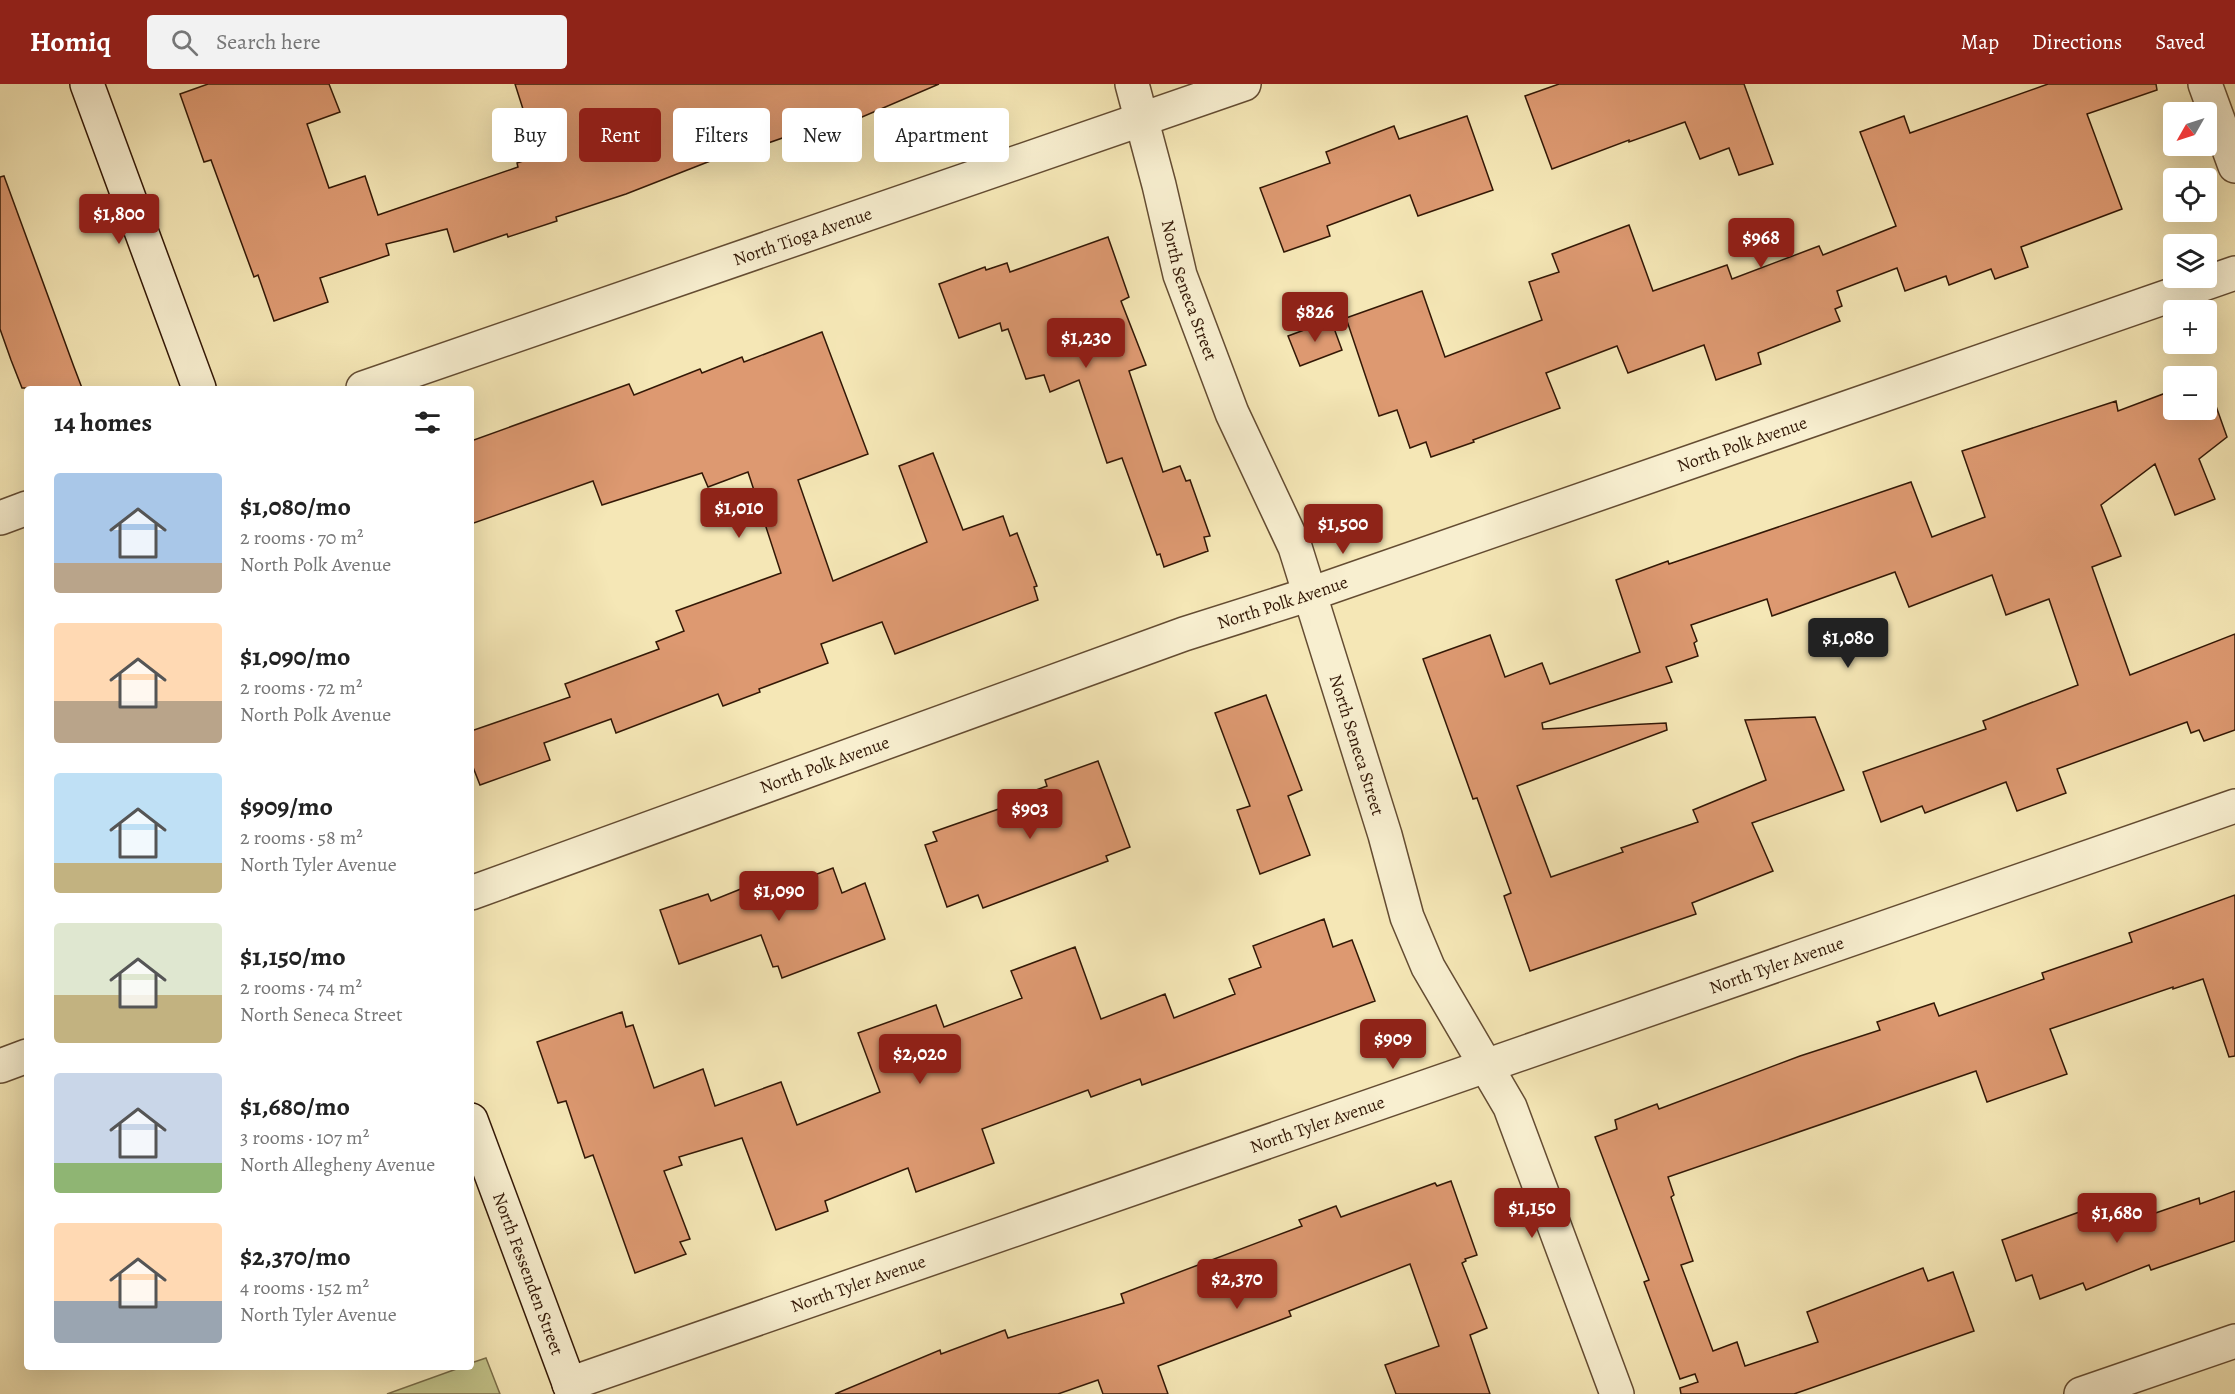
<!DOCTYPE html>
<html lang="en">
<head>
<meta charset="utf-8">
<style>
  body { margin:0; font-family:Alegreya,serif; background:#f2f2f2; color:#222; height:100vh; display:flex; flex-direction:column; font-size:22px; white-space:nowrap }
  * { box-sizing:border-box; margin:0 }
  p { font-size:20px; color:#767676 }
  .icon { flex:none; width:33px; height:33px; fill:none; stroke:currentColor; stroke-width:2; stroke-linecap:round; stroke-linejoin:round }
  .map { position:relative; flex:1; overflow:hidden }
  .side { position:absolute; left:24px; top:302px; width:450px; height:984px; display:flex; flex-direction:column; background:#fff; border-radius:6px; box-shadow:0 6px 24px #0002 }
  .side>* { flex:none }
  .guide { position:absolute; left:492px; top:24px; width:570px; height:54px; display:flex; gap:12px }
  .needle { width:39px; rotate:231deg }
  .fabs { position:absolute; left:2163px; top:18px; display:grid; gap:12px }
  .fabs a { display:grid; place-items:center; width:54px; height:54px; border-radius:6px; background:#fff; box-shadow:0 6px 24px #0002; font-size:30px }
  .price { position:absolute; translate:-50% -51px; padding:0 14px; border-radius:6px; background:#8f2418; color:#fff; font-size:20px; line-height:39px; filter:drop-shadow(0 2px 3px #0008) }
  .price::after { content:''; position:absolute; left:50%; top:36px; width:18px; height:14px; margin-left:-9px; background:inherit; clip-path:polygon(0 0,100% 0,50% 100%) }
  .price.current { background:#222; color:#fff }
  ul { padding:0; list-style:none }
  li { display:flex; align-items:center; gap:18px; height:150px; padding:0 30px }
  li span { display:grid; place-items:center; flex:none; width:168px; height:120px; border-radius:6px; color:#555 }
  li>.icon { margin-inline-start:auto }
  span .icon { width:72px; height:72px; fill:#fffc; stroke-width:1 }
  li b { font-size:26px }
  h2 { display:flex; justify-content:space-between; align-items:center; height:72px; padding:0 30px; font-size:26px }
  .pill { padding:0 21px; border-radius:6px; background:#fff; box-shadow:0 6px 24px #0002; font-size:21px; line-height:54px }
  .pill.current { background:#8f2418; color:#fff }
  header { display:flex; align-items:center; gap:36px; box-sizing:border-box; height:84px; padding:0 30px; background:#8f2418; color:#fff }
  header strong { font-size:28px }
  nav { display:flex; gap:33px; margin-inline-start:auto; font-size:21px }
  .search { width:420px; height:54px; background:#f2f2f2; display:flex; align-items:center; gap:15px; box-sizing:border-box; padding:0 21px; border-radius:6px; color:#767676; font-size:22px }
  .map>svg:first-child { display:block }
  .green { fill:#c3c389; stroke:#7b6e48; stroke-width:1.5 }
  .building { fill:#dd9971; stroke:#331806; stroke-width:1.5 }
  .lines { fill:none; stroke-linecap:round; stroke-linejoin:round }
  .minor-casing { stroke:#644c32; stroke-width:36 }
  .secondary-casing { stroke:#331806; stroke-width:36 }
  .minor { stroke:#f8efd0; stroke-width:33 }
  .secondary { stroke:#f8efd0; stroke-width:33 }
  .labels { text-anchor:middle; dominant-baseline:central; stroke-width:4.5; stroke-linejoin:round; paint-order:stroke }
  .street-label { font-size:18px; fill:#331806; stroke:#f8efd0 }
</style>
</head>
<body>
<header>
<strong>Homiq</strong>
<div class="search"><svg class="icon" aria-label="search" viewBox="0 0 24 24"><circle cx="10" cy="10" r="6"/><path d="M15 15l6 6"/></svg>Search here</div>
<nav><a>Map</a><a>Directions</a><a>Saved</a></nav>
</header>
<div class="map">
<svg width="2235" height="1310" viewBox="0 0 2235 1310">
  <rect width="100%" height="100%" fill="#f5e7b6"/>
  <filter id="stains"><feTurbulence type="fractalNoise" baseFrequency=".00333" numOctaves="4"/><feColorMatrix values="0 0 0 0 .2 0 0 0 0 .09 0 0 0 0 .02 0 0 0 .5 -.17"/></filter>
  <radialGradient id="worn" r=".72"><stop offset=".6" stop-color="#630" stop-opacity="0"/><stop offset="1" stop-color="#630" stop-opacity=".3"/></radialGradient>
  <!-- green -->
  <path class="green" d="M 486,1274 L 500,1310 L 387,1310 L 462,1283 L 471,1282 L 471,1279 Z"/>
  <!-- building -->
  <g class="building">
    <path d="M 208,0 L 329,0 L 340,28 L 307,40 L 329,104 L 365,92 L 378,131 L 518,83 L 517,79 L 538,72 L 515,0 L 939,0 L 799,60 L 794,50 L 719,76 L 718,74 L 626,110 L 556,133 L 557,137 L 508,153 L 507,150 L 454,168 L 447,145 L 386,160 L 389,171 L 320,194 L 328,218 L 274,237 L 258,191 L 254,193 L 211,76 L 204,78 L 180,10 Z"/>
    <path d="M 1559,0 L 1744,0 L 1773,80 L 1739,91 L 1729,64 L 1700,75 L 1685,38 L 1629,58 L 1629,56 L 1552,85 L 1525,12 Z"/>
    <path d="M 2048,0 L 2156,0 L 2157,6 L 2087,30 L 2122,125 L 2021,163 L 2028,183 L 1995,195 L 1991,185 L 1949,201 L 1946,192 L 1905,207 L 1897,184 L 1837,207 L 1842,222 L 1835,225 L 1840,237 L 1758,269 L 1761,280 L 1716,296 L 1704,261 L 1628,289 L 1617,262 L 1546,289 L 1560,324 L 1473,356 L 1474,358 L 1431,373 L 1426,358 L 1410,364 L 1397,326 L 1379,332 L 1346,234 L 1422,207 L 1445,273 L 1542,236 L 1529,198 L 1559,188 L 1552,170 L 1629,141 L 1653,207 L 1727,181 L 1732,195 L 1819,162 L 1823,171 L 1896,142 L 1860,48 L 1904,32 L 1910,49 Z"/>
    <path d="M 1467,32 L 1493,106 L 1418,132 L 1410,111 L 1327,142 L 1330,152 L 1284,168 L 1260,104 L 1330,79 L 1326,68 L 1394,42 L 1399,55 Z"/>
    <path d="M 4,92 L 74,283 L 82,304 L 22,304 L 11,276 L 0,245 L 0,93 Z"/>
    <path d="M 1108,153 L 1129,213 L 1121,217 L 1146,281 L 1129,287 L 1163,388 L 1180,382 L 1186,397 L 1190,396 L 1210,452 L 1204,453 L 1208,467 L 1164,483 L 1160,470 L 1157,471 L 1122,374 L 1107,379 L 1079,296 L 1050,308 L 1044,291 L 1026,295 L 1008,245 L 1002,247 L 1000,239 L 959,254 L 939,200 L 985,183 L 986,186 L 1007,179 L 1010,188 Z"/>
    <path d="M 1331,236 L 1342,266 L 1300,282 L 1288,252 Z"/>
    <path d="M 822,248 L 868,370 L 798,396 L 833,497 L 927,458 L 899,382 L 933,369 L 963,446 L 1003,432 L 1010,452 L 1017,449 L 1037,502 L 1034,503 L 1038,516 L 895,570 L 882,538 L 821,560 L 828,579 L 759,605 L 760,608 L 723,622 L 718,610 L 616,649 L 611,635 L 544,659 L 550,676 L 480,701 L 471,678 L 471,647 L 570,613 L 565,600 L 659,565 L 656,558 L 684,547 L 676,527 L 781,489 L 748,388 L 708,403 L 702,389 L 602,421 L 593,397 L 471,440 L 471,357 L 629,300 L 634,311 L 700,285 L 702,289 L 742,273 L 744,278 Z"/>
    <path d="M 2206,294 L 2227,353 L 2199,375 L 2215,415 L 2175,431 L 2155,380 L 2101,421 L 2121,472 L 2092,483 L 2130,591 L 2235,550 L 2235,646 L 2204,657 L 2199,646 L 2191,649 L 2187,638 L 2057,685 L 2066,709 L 2017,727 L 2006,698 L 1925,729 L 1922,722 L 1881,738 L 1863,688 L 1986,645 L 1983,637 L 2078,601 L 2049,515 L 2006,531 L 1992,491 L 1909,523 L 1895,488 L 1772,532 L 1767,515 L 1691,541 L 1697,557 L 1694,559 L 1698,572 L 1666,583 L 1672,598 L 1542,639 L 1543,645 L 1666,639 L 1667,646 L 1517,702 L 1551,793 L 1623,768 L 1621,764 L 1698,738 L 1693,726 L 1766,696 L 1745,636 L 1815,633 L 1844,706 L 1752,739 L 1773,787 L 1692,819 L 1696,830 L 1530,887 L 1504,812 L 1511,809 L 1477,714 L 1473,715 L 1423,575 L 1490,551 L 1505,593 L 1542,579 L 1550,600 L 1640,568 L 1616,496 L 1668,477 L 1669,480 L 1911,398 L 1932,453 L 1985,433 L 1962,367 L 2116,317 L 2118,327 L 2163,310 L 2174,301 L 2174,326 L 2206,326 Z"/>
    <path d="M 1266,611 L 1302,706 L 1288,712 L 1310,771 L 1260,790 L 1237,726 L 1250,722 L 1215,629 Z"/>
    <path d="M 1098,677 L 1130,763 L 1106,772 L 1108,777 L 983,824 L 978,811 L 947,823 L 925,761 L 937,757 L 933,748 L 1013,720 L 1011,715 L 1047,702 L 1045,696 Z"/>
    <path d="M 833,784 L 842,809 L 865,799 L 885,855 L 782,894 L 778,882 L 773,883 L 761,851 L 679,880 L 660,826 L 708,810 L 711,817 L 783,788 L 788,801 Z"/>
    <path d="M 2235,811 L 2235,972 L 2229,973 L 2203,895 L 2173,905 L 2173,903 L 2050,945 L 2067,990 L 1987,1018 L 1976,987 L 1668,1093 L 1674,1111 L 1671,1113 L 1693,1177 L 1681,1181 L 1713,1267 L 1737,1258 L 1745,1282 L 1818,1258 L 1807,1228 L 1923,1184 L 1928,1197 L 1953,1188 L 1974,1247 L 1794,1310 L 1681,1310 L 1680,1304 L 1698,1298 L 1695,1290 L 1680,1295 L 1644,1198 L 1649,1196 L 1595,1053 L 1617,1045 L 1615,1036 L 1657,1020 L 1659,1025 L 1800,972 L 1880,946 L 1877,938 L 1934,919 L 1939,932 L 2044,895 L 2042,889 L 2132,858 L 2129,849 Z"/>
    <path d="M 1324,835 L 1333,863 L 1352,856 L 1375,917 L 1142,1001 L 1140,995 L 1091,1013 L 1088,1006 L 982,1045 L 994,1079 L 916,1108 L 908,1084 L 825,1117 L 828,1127 L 776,1146 L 742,1054 L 679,1073 L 682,1081 L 664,1087 L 690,1155 L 680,1158 L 686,1170 L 635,1189 L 593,1071 L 585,1074 L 566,1017 L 558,1019 L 537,958 L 622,928 L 626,943 L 633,941 L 654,1004 L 703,985 L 715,1022 L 781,998 L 797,1041 L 880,1008 L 858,949 L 936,921 L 944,943 L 1022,914 L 1011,887 L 1075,863 L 1101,935 L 1165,910 L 1174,934 L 1235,910 L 1229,895 L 1261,883 L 1253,862 Z"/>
    <path d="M 1451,1097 L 1477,1171 L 1465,1175 L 1466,1177 L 1462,1179 L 1487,1244 L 1470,1251 L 1490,1310 L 1396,1310 L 1385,1281 L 1439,1262 L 1410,1180 L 1289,1227 L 1291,1232 L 1158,1282 L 1168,1310 L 1103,1310 L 1098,1296 L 1058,1310 L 835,1310 L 940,1266 L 941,1270 L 1005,1246 L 1008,1254 L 1124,1219 L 1121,1210 L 1302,1142 L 1299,1136 L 1336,1122 L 1341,1133 L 1435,1099 L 1437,1102 Z"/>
    <path d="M 2235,1107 L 2235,1157 L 2151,1186 L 2149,1181 L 2086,1206 L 2083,1199 L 2040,1215 L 2032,1191 L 2016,1197 L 2002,1156 L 2107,1118 L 2115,1143 L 2199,1114 L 2200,1120 Z"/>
  </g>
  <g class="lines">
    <!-- minor casing -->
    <g class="minor-casing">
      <g id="minor">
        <path id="s1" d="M 1132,0 L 1159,101 L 1180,191 L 1232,329 L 1295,463 L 1385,751 L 1407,833 L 1428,883 L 1510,1023 L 1617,1310"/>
        <path d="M 2205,0 L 2235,82"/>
        <path id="s2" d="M 363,304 L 1244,0"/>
        <path d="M 0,434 L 27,424"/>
        <path id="s3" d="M 471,809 L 1184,550 L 1310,510 L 2235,189"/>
        <path d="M 0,982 L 27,972"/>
        <path id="s4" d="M 569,1300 L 2235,722"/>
        <path d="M 2081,1310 L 2235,1257"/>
      </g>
    </g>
    <!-- secondary casing -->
    <g class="secondary-casing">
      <g id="secondary">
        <path d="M 87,0 L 199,304"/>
        <path id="s5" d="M 471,1036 L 573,1310"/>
      </g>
    </g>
    <!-- minor -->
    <use href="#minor" class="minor"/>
    <!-- secondary -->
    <use href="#secondary" class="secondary"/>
  </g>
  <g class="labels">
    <!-- street labels -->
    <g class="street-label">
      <text stroke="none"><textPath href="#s2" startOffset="465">North Tioga Avenue</textPath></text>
      <text stroke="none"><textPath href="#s1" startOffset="214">North Seneca Street</textPath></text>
      <text stroke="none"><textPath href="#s3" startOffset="1348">North Polk Avenue</textPath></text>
      <text stroke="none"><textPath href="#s3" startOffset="862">North Polk Avenue</textPath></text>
      <text stroke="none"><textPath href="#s1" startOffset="700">North Seneca Street</textPath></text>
      <text stroke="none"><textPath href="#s3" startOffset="376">North Polk Avenue</textPath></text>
      <text stroke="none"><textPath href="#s4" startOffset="1278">North Tyler Avenue</textPath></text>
      <text stroke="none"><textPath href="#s4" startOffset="792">North Tyler Avenue</textPath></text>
      <text stroke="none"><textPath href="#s5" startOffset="164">North Fessenden Street</textPath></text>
      <text stroke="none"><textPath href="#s4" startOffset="306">North Tyler Avenue</textPath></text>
    </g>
  </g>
  <rect width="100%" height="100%" filter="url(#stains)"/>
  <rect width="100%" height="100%" fill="url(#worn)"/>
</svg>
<div class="fabs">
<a><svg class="needle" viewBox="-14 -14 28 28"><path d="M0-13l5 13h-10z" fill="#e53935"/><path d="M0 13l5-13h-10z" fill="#767676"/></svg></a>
<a><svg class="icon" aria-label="locate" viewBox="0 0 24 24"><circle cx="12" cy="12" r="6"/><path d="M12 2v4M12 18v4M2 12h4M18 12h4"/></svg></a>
<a><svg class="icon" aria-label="layers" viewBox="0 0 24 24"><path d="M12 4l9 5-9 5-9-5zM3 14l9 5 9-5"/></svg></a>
<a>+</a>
<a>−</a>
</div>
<b class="price" style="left:119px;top:161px">$1,800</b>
<b class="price" style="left:1761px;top:185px">$968</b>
<b class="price" style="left:1315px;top:259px">$826</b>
<b class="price" style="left:1086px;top:285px">$1,230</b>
<b class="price" style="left:739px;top:455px">$1,010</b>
<b class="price" style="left:1343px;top:471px">$1,500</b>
<b class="price current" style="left:1848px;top:585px">$1,080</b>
<b class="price" style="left:1030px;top:756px">$903</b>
<b class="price" style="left:779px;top:838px">$1,090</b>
<b class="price" style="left:1393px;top:986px">$909</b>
<b class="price" style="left:920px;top:1001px">$2,020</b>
<b class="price" style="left:1532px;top:1155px">$1,150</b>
<b class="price" style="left:2117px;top:1160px">$1,680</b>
<b class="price" style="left:1237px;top:1226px">$2,370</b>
<div class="guide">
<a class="pill">Buy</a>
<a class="pill current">Rent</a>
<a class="pill">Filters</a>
<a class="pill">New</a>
<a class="pill">Apartment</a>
</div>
<section class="side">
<h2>14 homes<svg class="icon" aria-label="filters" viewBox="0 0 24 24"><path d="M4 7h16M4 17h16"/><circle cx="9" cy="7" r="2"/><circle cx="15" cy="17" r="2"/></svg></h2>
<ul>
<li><span style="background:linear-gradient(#a9c7e8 75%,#b9a48a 0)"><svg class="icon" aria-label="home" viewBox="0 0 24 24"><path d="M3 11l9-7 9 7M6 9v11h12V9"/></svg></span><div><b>$1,080/mo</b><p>2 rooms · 70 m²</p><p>North Polk Avenue</p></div></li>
<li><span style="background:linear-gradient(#ffd9b3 65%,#b9a48a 0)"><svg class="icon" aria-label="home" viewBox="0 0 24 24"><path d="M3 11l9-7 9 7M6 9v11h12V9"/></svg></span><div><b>$1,090/mo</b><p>2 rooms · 72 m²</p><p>North Polk Avenue</p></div></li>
<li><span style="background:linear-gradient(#bfe0f5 75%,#c2b280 0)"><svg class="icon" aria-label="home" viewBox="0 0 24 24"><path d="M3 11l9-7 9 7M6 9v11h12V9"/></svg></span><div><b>$909/mo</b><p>2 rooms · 58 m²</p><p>North Tyler Avenue</p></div></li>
<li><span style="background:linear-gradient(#dfe7d0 60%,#c2b280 0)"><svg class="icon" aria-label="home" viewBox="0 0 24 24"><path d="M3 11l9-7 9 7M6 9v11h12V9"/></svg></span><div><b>$1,150/mo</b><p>2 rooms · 74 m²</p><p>North Seneca Street</p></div></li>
<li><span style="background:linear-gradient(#c9d6e8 75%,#8fb573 0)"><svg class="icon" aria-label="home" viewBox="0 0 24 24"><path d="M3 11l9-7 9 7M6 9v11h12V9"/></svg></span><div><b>$1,680/mo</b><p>3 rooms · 107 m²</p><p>North Allegheny Avenue</p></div></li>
<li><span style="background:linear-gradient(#ffd9b3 65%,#9aa5b1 0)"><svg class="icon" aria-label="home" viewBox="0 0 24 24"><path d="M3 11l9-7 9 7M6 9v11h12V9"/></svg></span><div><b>$2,370/mo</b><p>4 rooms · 152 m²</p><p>North Tyler Avenue</p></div></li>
</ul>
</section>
</div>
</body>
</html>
